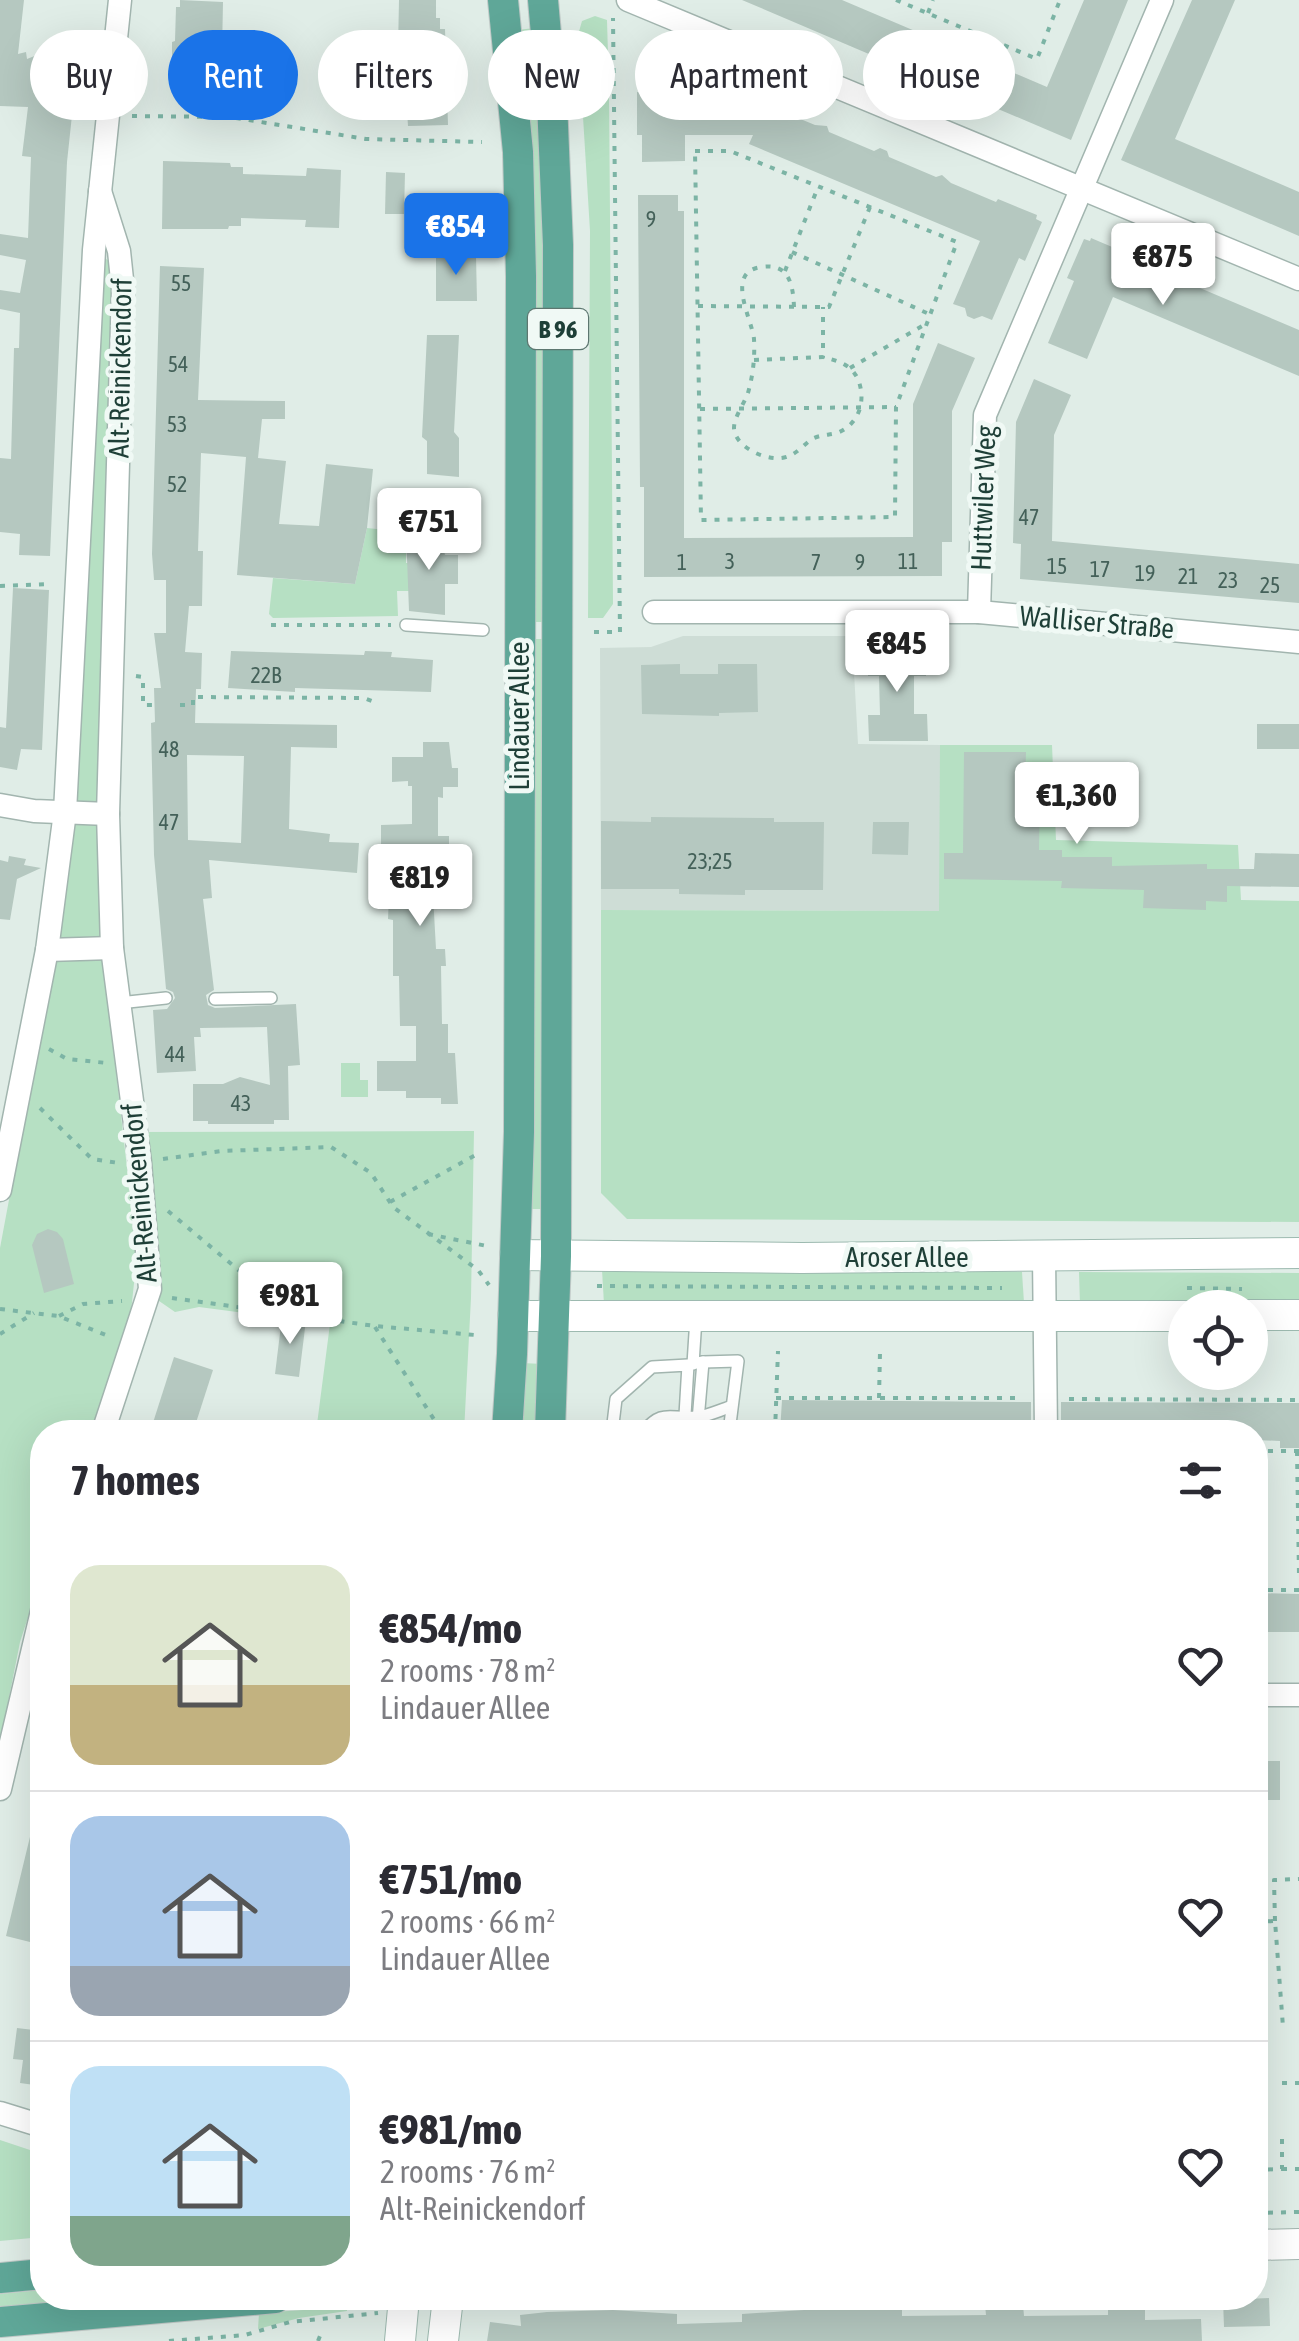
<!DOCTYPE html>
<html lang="en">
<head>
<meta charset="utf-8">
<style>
  body { margin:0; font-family:"Asap Condensed",sans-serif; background:#f2f2f3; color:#2b2b33; height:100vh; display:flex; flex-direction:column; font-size:38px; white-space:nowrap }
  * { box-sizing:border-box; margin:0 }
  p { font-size:32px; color:#7c7c81 }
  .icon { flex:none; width:55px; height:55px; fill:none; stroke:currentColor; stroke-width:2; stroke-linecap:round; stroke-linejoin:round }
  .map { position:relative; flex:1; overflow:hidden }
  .details { position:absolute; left:30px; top:1420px; width:1238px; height:890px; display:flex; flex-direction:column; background:#fff; border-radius:40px; box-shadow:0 10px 40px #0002 }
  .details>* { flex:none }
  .hud { position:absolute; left:30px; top:30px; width:1240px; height:90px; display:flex; gap:20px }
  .tools { position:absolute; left:1168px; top:1290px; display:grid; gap:20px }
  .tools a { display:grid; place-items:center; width:100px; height:100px; border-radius:50%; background:#fff; box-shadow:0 10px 40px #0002; font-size:50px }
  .price { position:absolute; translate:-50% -85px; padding:0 22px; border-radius:10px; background:#fff; color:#222; font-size:32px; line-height:65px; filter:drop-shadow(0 2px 5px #0008) }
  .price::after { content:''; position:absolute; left:50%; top:60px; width:30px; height:22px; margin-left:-15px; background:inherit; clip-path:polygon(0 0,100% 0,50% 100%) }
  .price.selected { background:#1a73e8; color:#fff }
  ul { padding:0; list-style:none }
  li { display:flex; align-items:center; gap:30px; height:250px; padding:0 40px }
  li+li { border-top:2px solid #e1e1e2 }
  li span { display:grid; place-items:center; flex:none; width:280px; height:200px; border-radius:30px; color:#555 }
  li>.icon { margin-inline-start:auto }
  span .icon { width:120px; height:120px; fill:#fffc; stroke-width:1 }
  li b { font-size:42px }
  h2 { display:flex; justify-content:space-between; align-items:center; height:120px; padding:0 40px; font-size:42px }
  .tag { padding:0 35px; border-radius:45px; background:#fff; box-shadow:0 10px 40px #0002; font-size:35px; line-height:90px }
  .tag.selected { background:#1a73e8; color:#fff }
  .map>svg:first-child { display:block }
  .built { fill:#ceddd6 }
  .green { fill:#b6e0c3 }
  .building { fill:#b5c8c0; fill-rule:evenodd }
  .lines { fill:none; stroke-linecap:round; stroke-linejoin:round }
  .service-casing { stroke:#a2b5af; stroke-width:14 }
  .minor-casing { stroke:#a2b5af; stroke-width:25 }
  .tertiary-casing { stroke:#a2b5af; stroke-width:32 }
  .secondary-casing { stroke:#9dbab0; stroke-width:32 }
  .primary-casing { stroke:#c0c9c7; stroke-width:32 }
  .path { stroke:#7cb4a5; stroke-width:4; stroke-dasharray:5 8; stroke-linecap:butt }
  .service { stroke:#fff; stroke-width:11 }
  .minor { stroke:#fff; stroke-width:22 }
  .tertiary { stroke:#fff; stroke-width:30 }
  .secondary { stroke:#fff; stroke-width:30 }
  .primary { stroke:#5fa798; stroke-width:30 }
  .labels { text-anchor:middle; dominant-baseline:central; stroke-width:10; stroke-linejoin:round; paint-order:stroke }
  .number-label { font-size:22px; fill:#446159 }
  .shield { fill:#f0f9f5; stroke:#5d7770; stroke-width:2.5 }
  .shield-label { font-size:25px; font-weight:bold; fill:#1e3f37 }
  .street-label { font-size:28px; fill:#1e3f37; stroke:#f0f9f5 }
</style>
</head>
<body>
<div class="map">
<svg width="1299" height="2341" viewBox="0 0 1299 2341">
  <rect width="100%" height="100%" fill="#e0ede7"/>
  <!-- built -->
  <path class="built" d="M 683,636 L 852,636 L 858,744 L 940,745 L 940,911 L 601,910 L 600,648 L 651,647 Z"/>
  <!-- green -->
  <g class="green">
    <path d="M 595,16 L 607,20 L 609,89 L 613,604 L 603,618 L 588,618 L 590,231 L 578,35 L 582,21 Z"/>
    <path d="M 535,28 L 545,145 L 547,622 L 530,622 L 517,30 Z"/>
    <path d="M 104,258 L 110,261 L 112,274 L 105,976 L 137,1255 L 130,1321 L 92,1432 L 42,1432 L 42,1574 L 20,1642 L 0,1743 L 0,1248 L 51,975 Z"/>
    <path d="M 367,528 L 406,532 L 406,563 L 415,563 L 409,591 L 397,591 L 398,616 L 273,618 L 269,614 L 273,578 L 355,584 Z"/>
    <path d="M 530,639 L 547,639 L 545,1209 L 528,1209 Z"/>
    <path d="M 940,745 L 1052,745 L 1056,840 L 1238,845 L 1241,900 L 1299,901 L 1299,1222 L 627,1219 L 601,1193 L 601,910 L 939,911 Z"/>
    <path d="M 341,1063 L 360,1063 L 360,1080 L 368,1080 L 368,1097 L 341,1097 Z"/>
    <path d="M 474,1131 L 471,1298 L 464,1432 L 316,1432 L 330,1324 L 199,1307 L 175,1312 L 149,1294 L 136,1132 Z"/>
    <path d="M 602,1270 L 1022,1272 L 1024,1303 L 604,1304 Z"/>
    <path d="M 1079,1272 L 1299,1273 L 1299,1306 L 1080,1305 Z"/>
    <path d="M 522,1363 L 543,1364 L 539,1432 L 517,1432 Z"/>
    <path d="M 0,2140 L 42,2154 L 42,2237 L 0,2241 Z"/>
    <path d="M 42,2290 L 42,2298 L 138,2298 L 0,2310 L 0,2294 Z"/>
    <path d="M 347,2307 L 347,2311 L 299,2318 L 258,2329 L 259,2313 Z"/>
  </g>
  <!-- building -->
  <g class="building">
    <path d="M 0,0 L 24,0 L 18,54 L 26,52 L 27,59 L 37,55 L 78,59 L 67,162 L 50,556 L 19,555 L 20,534 L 0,532 L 0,458 L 11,459 L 14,348 L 19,348 L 20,313 L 0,309 L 0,290 L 20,293 L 26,260 L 0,255 L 0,234 L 28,238 L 31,157 L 22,156 L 28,107 L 0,106 Z"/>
    <path d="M 180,0 L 223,2 L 222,52 L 290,52 L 290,93 L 172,92 L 172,42 L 175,41 L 176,7 L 180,7 Z"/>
    <path d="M 399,0 L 436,0 L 436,18 L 440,18 L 440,29 L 445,29 L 448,125 L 408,126 L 404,66 L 401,66 L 398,49 Z"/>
    <path d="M 742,0 L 842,0 L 1047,87 L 1084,0 L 1128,0 L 1071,140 Z"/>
    <path d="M 1192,0 L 1235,0 L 1175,139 L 1299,192 L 1299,236 L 1121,160 Z"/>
    <path d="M 726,90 L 750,93 L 771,102 L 769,106 L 815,125 L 827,126 L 829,132 L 874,151 L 880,148 L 887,151 L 889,157 L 936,177 L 942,175 L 951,183 L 996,202 L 998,199 L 1037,215 L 1036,219 L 1042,222 L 1025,261 L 1019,258 L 992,320 L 982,316 L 974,319 L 967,316 L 965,308 L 953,304 L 980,241 L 749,144 L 753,135 L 685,135 L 685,161 L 642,162 L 642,135 L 637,135 L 637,92 Z"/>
    <path d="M 163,161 L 230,163 L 231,167 L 243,167 L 243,174 L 306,176 L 307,168 L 341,170 L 339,228 L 305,227 L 306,220 L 241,218 L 241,226 L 229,226 L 228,229 L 162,229 Z"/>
    <path d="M 386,172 L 405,173 L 404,214 L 385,214 Z"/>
    <path d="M 638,195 L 678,195 L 678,211 L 684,211 L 684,538 L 913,537 L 913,404 L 938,343 L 975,358 L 952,411 L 952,542 L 942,542 L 942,576 L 644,577 L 644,487 L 640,487 Z"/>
    <path d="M 1091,238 L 1131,255 L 1129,258 L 1299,330 L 1299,376 L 1113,297 L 1087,359 L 1048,343 L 1074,281 L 1067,278 L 1084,239 L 1090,241 Z"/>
    <path d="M 436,255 L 476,256 L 477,301 L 436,301 Z"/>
    <path d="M 160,266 L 204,268 L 198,400 L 285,401 L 285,419 L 262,419 L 258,458 L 286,461 L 279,524 L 319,526 L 326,464 L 373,469 L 367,528 L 355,584 L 237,575 L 246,457 L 201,453 L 198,551 L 203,551 L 202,606 L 189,606 L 185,652 L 202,653 L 201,689 L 196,689 L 195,723 L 337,725 L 337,748 L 291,747 L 289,829 L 330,834 L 329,842 L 359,843 L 357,873 L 209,860 L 212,898 L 203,899 L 214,990 L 206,995 L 208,1005 L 215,1008 L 296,1004 L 300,1065 L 288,1066 L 289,1120 L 274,1120 L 274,1124 L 208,1124 L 208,1121 L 193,1121 L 193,1084 L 223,1084 L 240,1077 L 270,1085 L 267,1027 L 200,1028 L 201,1037 L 194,1037 L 196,1071 L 157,1073 L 153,1010 L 167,1009 L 175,998 L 173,992 L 166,989 L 154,855 L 151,723 L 155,722 L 154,688 L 161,688 L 154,633 L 166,633 L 166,580 L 154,580 L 152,554 ZM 187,755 L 244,756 L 241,843 L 188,840 Z"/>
    <path d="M 427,335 L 459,335 L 454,432 L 459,438 L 459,477 L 427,474 L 427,441 L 422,437 Z"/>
    <path d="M 1034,379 L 1071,395 L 1054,435 L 1052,541 L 1299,564 L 1299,603 L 1020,579 L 1021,544 L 1013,543 L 1016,422 Z"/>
    <path d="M 406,532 L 441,534 L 445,555 L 458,555 L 458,584 L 445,584 L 445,615 L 409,611 Z"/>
    <path d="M 13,588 L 49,590 L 42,750 L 21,749 L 17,770 L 0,767 L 0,727 L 6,728 Z"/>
    <path d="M 925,648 L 926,676 L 914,676 L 914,714 L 927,714 L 928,741 L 869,741 L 868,715 L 880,715 L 879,676 L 868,676 L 868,649 Z"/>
    <path d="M 231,651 L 364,655 L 365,651 L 392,652 L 391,657 L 433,660 L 431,692 L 295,688 L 295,692 L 228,688 Z"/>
    <path d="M 680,664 L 680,674 L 718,674 L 718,664 L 757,664 L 758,712 L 719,713 L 719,716 L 642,714 L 641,665 Z"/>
    <rect x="1257" y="724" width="42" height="25"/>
    <path d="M 423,742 L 449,742 L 452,768 L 458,768 L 458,787 L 443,787 L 443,798 L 438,797 L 438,836 L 449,836 L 449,855 L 434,855 L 433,895 L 436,949 L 445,949 L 446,966 L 441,966 L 442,1024 L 448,1024 L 448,1053 L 455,1053 L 458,1104 L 441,1104 L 441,1098 L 406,1098 L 406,1091 L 377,1091 L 377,1061 L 416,1061 L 416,1026 L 400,1026 L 399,976 L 393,976 L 393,920 L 388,919 L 389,895 L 394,895 L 394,850 L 381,850 L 381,825 L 412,824 L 412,786 L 408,786 L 408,781 L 392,782 L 392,757 L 423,757 Z"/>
    <path d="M 964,752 L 1026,752 L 1025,787 L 1040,787 L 1039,850 L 1062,850 L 1062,857 L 1112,857 L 1112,866 L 1207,864 L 1207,869 L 1254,869 L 1255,853 L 1299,854 L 1299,887 L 1227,886 L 1227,902 L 1206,901 L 1206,910 L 1143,908 L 1144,890 L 1061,888 L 1062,881 L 944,879 L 944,853 L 963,853 Z"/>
    <path d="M 651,817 L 774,818 L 774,822 L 824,822 L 823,890 L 745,890 L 745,895 L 679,894 L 679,889 L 601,889 L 601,821 L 651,822 Z"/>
    <path d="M 873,822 L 909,822 L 908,855 L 872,854 Z"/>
    <path d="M 9,856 L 26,859 L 24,865 L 41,868 L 17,879 L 10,920 L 0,919 L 0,860 L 8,862 Z"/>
    <path d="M 48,1229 L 57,1232 L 63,1239 L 74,1284 L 44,1293 L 32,1245 L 37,1234 Z"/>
    <path d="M 282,1317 L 306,1320 L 299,1377 L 275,1374 Z"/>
    <path d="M 174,1357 L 213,1370 L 193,1432 L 150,1432 Z"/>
    <path d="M 782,1400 L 1031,1402 L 1031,1432 L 780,1432 Z"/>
    <path d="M 1061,1402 L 1299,1403 L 1299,1448 L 1280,1448 L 1280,1441 L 1255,1440 L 1255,1432 L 1061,1432 Z"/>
    <path d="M 1255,1593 L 1299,1594 L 1299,1632 L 1255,1632 Z"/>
    <rect x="1255" y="1761" width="25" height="39"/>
    <path d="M 36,1812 L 42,1813 L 42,1940 L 32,1937 L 30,1942 L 6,1936 Z"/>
    <path d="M 17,2028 L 42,2031 L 42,2086 L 20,2083 L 23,2060 L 13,2059 Z"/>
    <path d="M 1269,2298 L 1270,2326 L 1224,2327 L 1223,2300 Z"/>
    <path d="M 1145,2301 L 1145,2320 L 1201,2319 L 1202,2341 L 487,2341 L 490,2322 L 521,2326 L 520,2315 L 547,2312 L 613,2310 L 677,2314 L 677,2324 L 742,2322 L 742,2314 L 804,2310 L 902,2307 L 902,2316 L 986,2315 L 985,2305 L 1023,2305 L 1024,2316 L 1108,2315 L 1108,2302 Z"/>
  </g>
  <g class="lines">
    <!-- service casing -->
    <g class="service-casing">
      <g id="service">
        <path d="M 406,625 L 483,630"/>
        <path d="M 215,999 L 271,998"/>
        <path d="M 119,1003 L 166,998"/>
        <path d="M 703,1362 L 738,1361 L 729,1432"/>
        <path d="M 693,1364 L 696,1318"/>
        <path d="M 612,1432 L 616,1399 L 652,1367 L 688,1365 L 684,1432"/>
        <path d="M 643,1432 C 664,1408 669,1420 697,1417 C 708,1416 720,1410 730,1407"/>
        <path d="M 697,1432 L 703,1362 L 697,1363"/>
      </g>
    </g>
    <!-- minor casing -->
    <g class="minor-casing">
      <g id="minor">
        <path d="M 628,0 L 1299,279"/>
        <path d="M 100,191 L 119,251 L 123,289 L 108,814 L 112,948 L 140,1162 L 150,1289 L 103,1432"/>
        <path d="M 654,612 L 979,612 L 1299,642"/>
        <path d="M 979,612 L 985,415 L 1162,0"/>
        <path d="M 0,805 L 34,811 L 108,814"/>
        <path d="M 47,950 L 112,948"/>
        <path d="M 0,1190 L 47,950 L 65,812 L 94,250 L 120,0"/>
        <path d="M 1044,1256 L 1046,1432"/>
        <path d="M 1255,1695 L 1299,1695"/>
        <path d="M 0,1789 L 42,1611"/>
        <path d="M 0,2113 L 42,2126"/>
      </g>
    </g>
    <!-- tertiary casing -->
    <g class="tertiary-casing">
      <path id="tertiary" d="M 1255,2245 L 1299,2244"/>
    </g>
    <!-- secondary casing -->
    <g class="secondary-casing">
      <g id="secondary">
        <path d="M 515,1255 L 802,1258 L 1299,1253"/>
        <path d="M 1250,1315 L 1299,1315"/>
        <path d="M 513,1316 L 1185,1316"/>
        <path d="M 400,2341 L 404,2298"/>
        <path d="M 443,2341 L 448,2298"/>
      </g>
    </g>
    <!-- primary casing -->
    <g class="primary-casing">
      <g id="primary">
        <path d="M 503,0 L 518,152 L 521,276 L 519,1132 L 512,1354 L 507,1432"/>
        <path d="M 543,0 L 552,102 L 558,245 L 556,1256 L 550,1432"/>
        <path d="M 0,2278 L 42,2274"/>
        <path d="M 0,2322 L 275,2298"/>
      </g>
    </g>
    <!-- path -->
    <g class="path">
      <path d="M 896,0 L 1037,59 L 1060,0"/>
      <path d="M 928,13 L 933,0"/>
      <path d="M 132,116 L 230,117 L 366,139 L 482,142"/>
      <path d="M 695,151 L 730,151 L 957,242 L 896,407 L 895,517 L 701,520 Z"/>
      <path d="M 792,252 L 929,314"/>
      <path d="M 785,271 L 818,187"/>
      <path d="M 698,306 L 829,307 L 870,207"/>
      <path d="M 794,307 C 793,284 789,263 762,267 C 724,271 752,319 754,339 C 755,358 753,375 748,393 C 744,404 734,417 734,428 C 735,449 772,464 789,456 C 799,452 805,443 814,438 C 821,435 829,435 837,433 C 858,425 866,403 859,382 C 853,365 839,361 823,357"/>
      <path d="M 754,360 L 823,357 L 823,307"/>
      <path d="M 850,368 L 924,325"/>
      <path d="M 700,409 L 896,407"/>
      <path d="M 0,586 L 49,584"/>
      <path d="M 271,625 L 391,625"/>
      <path d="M 594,632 L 620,632 L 613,18"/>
      <path d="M 136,676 L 143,677 L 143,705 L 154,705"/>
      <path d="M 180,705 L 193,705 L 193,697 L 364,698 L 372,701"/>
      <path d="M 49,1049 L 67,1059 L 107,1063"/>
      <path d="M 40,1108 L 92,1159 L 119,1163"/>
      <path d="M 163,1159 L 222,1151 L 331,1147 L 371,1173 L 393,1207 L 478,1270 L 489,1285"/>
      <path d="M 390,1202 L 481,1152"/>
      <path d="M 168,1211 L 291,1314"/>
      <path d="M 428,1234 L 487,1246"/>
      <path d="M 597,1286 L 1002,1288"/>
      <path d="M 1187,1288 L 1242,1289"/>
      <path d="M 172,1298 L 375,1326 L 475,1335"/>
      <path d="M 0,1309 L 58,1316 L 111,1337"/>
      <path d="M 59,1316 L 83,1304 L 122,1301"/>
      <path d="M 375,1327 L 442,1432"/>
      <path d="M 0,1334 L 34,1313"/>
      <path d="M 776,1398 L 1022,1398"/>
      <path d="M 879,1398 L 880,1352"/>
      <path d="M 1069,1399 L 1299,1400"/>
      <path d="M 775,1432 L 778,1351"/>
      <path d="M 1255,1451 L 1299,1451"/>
      <path d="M 1297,1451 L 1299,1575"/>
      <path d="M 1255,1590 L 1299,1590"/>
      <path d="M 1275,1921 L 1274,1880 L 1299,1879"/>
      <path d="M 1255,1922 L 1275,1921 L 1283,2027"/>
      <path d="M 1282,2083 L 1299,2083"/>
      <path d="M 1282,2169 L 1299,2169"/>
      <path d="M 1255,2170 L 1282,2169 L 1282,2134"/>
      <path d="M 1255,2213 L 1299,2212"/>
      <path d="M 169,2341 L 245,2335 L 290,2322 L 378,2313"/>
      <path d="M 318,2341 L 320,2336"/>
    </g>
    <!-- service -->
    <use href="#service" class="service"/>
    <!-- minor -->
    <use href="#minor" class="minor"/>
    <!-- tertiary -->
    <use href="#tertiary" class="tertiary"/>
    <!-- secondary -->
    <use href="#secondary" class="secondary"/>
    <!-- primary -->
    <use href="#primary" class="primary"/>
  </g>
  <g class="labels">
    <!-- number labels -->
    <g class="number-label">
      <text x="651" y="219">9</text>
      <text x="181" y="283">55</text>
      <text x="178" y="364">54</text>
      <text x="177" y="424">53</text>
      <text x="177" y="484">52</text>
      <text x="1029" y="517">47</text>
      <text x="730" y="561">3</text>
      <text x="908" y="561">11</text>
      <text x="682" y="562">1</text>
      <text x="816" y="562">7</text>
      <text x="860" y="562">9</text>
      <text x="1057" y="566">15</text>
      <text x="1100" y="569">17</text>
      <text x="1145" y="573">19</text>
      <text x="1188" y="576">21</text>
      <text x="1228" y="580">23</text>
      <text x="1270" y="585">25</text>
      <text x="266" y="675">22B</text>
      <text x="169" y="749">48</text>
      <text x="169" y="822">47</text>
      <text x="710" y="861">23;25</text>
      <text x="175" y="1054">44</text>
      <text x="241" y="1103">43</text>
    </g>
    <!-- shield labels -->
    <rect class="shield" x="528" y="309" width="60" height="40" rx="8"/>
    <g class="shield-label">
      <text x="558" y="329">B 96</text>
    </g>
    <!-- street labels -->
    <g class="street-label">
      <text transform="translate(120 368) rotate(-89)">Alt-Reinickendorf</text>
      <text transform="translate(983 498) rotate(-88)">Huttwiler Weg</text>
      <text transform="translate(1097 622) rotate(5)">Walliser Straße</text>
      <text transform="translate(519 716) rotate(-90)">Lindauer Allee</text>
      <text transform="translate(139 1193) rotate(-95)">Alt-Reinickendorf</text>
      <text x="907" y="1257">Aroser Allee</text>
    </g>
  </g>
</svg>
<div class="tools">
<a><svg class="icon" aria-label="locate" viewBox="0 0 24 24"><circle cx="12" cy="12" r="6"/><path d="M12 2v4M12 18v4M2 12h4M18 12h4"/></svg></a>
</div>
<b class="price selected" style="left:456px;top:278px">€854</b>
<b class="price" style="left:1163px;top:308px">€875</b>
<b class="price" style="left:429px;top:573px">€751</b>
<b class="price" style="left:897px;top:695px">€845</b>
<b class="price" style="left:1077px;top:847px">€1,360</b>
<b class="price" style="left:420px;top:929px">€819</b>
<b class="price" style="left:290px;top:1347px">€981</b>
<div class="hud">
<a class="tag">Buy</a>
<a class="tag selected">Rent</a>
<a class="tag">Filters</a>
<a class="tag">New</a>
<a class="tag">Apartment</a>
<a class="tag">House</a>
</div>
<section class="details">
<h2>7 homes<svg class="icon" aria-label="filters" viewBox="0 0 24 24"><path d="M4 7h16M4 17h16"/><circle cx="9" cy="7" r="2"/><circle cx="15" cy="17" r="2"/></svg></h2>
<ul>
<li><span style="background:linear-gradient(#dfe7d0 60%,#c2b280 0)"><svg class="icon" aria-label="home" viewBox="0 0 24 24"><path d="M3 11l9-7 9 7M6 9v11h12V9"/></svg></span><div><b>€854/mo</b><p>2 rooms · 78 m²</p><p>Lindauer Allee</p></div><svg class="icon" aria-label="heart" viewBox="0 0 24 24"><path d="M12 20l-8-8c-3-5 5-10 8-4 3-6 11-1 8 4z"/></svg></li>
<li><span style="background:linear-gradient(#a9c7e8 75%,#9aa5b1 0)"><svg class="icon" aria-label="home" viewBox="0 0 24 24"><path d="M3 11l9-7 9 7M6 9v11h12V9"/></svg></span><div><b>€751/mo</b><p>2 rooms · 66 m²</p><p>Lindauer Allee</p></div><svg class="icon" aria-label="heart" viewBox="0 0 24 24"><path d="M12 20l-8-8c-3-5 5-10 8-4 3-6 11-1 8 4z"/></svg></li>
<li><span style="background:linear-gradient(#bfe0f5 75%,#7fa58c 0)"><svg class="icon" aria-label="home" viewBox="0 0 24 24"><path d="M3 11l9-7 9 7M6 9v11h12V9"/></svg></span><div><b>€981/mo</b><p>2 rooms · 76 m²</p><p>Alt-Reinickendorf</p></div><svg class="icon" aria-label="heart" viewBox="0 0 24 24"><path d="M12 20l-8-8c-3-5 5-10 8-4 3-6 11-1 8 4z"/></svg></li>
</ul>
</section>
</div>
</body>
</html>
